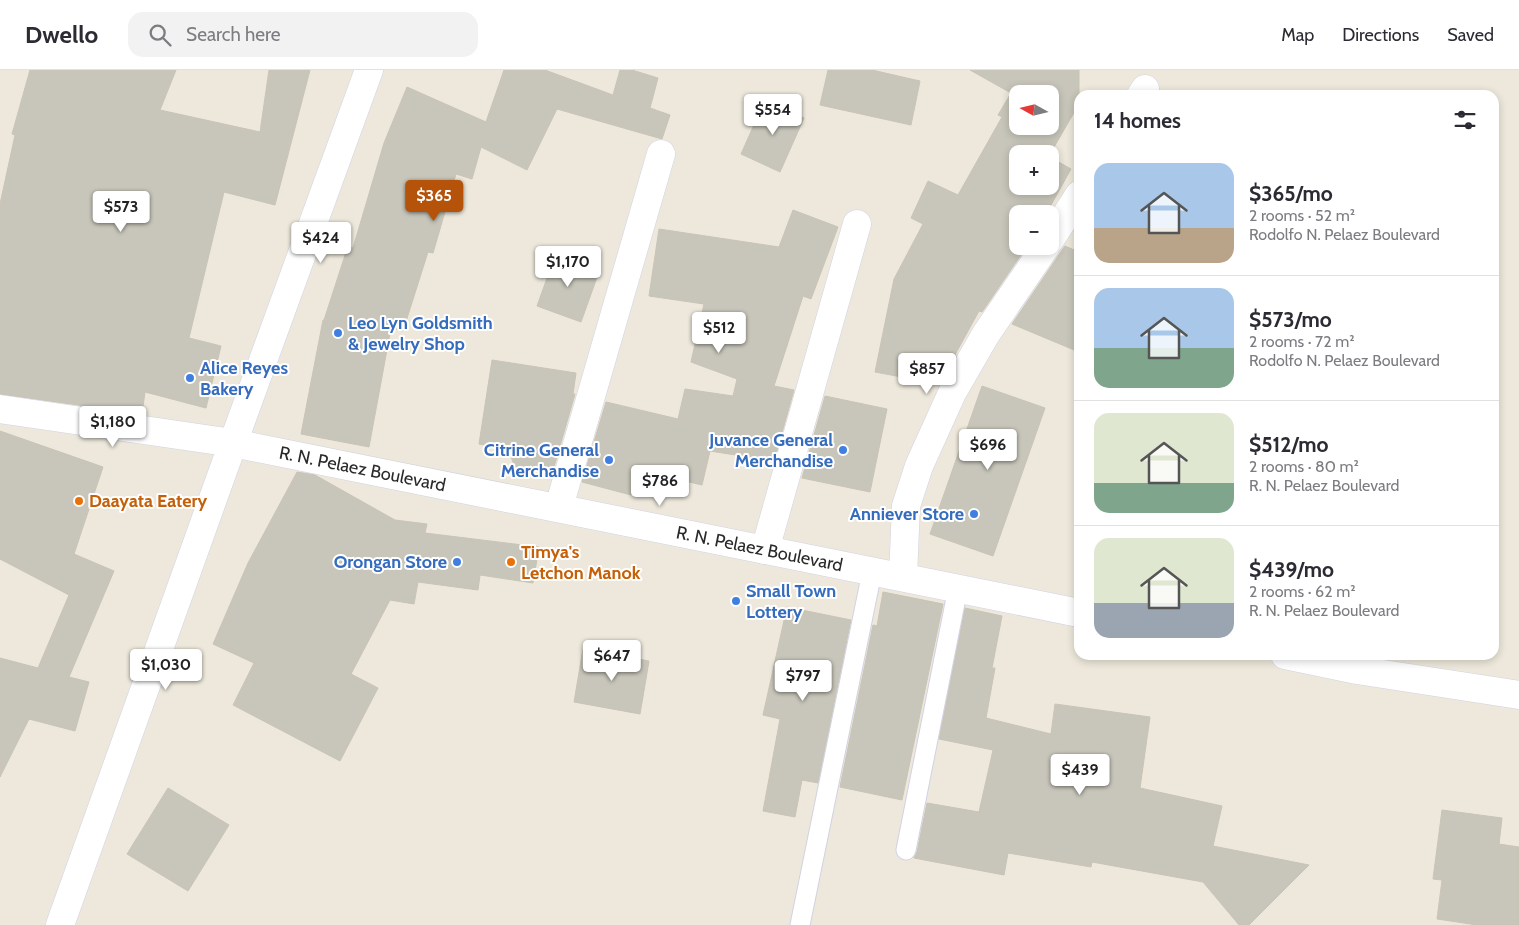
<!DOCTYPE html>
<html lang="en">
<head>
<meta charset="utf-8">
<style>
  body { margin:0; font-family:Cabin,sans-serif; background:#f2f2f3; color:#2b2b33; height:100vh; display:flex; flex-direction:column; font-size:19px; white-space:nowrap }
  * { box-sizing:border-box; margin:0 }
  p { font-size:16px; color:#7c7c81 }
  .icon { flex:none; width:28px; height:28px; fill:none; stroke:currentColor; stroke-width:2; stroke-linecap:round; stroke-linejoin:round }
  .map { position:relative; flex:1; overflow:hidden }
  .sheet { position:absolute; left:1074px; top:20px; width:425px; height:570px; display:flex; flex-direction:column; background:#fff; border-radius:15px; box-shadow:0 2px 8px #0003 }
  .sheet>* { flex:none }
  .needle { width:32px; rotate:278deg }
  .buttons { position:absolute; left:1009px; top:15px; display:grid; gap:10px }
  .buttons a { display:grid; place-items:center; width:50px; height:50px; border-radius:10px; background:#fff; box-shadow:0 2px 8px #0003; font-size:25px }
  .price { position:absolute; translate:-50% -42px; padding:0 11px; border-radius:5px; background:#fff; color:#222; font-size:16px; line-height:32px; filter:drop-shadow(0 1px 2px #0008) }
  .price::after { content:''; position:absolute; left:50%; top:30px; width:15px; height:11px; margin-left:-8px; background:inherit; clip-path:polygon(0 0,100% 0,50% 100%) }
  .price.selected { background:#b45309; color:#fff }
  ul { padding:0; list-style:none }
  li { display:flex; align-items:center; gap:15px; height:125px; padding:0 20px }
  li+li { border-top:1px solid #e1e1e2 }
  li span { display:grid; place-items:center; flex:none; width:140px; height:100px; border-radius:15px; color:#555 }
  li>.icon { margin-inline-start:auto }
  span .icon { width:60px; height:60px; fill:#fffc; stroke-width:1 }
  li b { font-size:21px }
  h2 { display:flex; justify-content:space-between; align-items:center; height:60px; padding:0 20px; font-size:21px }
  header { display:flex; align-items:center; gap:30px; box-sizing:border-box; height:70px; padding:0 25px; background:#fff; border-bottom:1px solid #e1e1e2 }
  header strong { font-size:24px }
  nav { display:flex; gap:28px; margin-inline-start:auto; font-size:18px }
  .search { width:350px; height:45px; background:#f2f2f3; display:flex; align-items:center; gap:12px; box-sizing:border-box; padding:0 18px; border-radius:15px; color:#7c7c81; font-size:19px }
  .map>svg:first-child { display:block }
  .building { fill:#c8c6ba; stroke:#c9c4b5; fill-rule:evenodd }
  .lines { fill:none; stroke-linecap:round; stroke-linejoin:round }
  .lane-casing { stroke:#d1d2e4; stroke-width:21 }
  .street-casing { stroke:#d1d2e4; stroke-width:29 }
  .secondary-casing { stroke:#d1d2e4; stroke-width:29 }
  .lane { stroke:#fff; stroke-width:19 }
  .street { stroke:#fff; stroke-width:28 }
  .secondary { stroke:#fff; stroke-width:28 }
  .shop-dot { fill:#3f7fe0; stroke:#fff; stroke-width:2 }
  .food-dot { fill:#e8710a; stroke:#fff; stroke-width:2 }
  .labels { text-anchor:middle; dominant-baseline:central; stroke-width:4; stroke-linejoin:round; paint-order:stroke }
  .shop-label { font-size:18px; font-weight:bold; fill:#366cbe; stroke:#fff; text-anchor:end }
  .street-label { font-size:18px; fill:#2a2a2a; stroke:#fff }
  .food-label { font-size:18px; font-weight:bold; fill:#c56008; stroke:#fff; text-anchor:start }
</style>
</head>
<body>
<header>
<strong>Dwello</strong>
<div class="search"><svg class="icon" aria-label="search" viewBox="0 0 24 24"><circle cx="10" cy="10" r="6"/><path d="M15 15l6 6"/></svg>Search here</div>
<nav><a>Map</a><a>Directions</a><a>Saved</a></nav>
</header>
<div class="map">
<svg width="1519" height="855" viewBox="0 0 1519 855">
  <rect width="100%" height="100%" fill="#ede8db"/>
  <!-- building -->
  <g class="building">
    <path d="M 30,0 L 176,0 L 160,40 L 260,62 L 269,0 L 310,0 L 275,135 L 224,122 L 189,268 L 221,276 L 206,338 L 145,322 L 142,344 L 0,324 L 0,134 L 15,65 L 12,64 Z"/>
    <path d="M 504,0 L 545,0 L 613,25 L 620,0 L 632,0 L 658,8 L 650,38 L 670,45 L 662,69 L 557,39 L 527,100 L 481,77 L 472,109 L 456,104 L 433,183 L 428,182 L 403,261 L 391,258 L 369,377 L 301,364 L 323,250 L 324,250 L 348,176 L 353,178 L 384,73 L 407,17 L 486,52 Z"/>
    <path d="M 828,0 L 872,0 L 920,11 L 911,55 L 820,35 Z"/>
    <path d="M 970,0 L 1079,0 L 1079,34 L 1050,84 L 1018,84 L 1018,116 L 1050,116 L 1050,87 L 1071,99 L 1046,144 L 1018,144 L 1018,176 L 1027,176 L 982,242 L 979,241 L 939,314 L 875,302 L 894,209 L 923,154 L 911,148 L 928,111 L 958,125 L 1002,47 L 998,45 L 1011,23 ZM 1018,24 L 1050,24 L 1050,56 L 1018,56 Z"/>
    <path d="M 765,30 L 804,48 L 780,102 L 741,84 Z"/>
    <path d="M 793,140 L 838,157 L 811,229 L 803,226 L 774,316 L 794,320 L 774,391 L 710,381 L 702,415 L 638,400 L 631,425 L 582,412 L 606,332 L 678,349 L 685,319 L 733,326 L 737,309 L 691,292 L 704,234 L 649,226 L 659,159 L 779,177 Z"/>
    <path d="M 1065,176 L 1079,182 L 1079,282 L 1012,254 Z"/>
    <path d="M 556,183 L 600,199 L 581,252 L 537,236 Z"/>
    <path d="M 492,290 L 576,303 L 573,324 L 575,324 L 552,404 L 515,397 L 508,379 L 479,374 Z"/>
    <path d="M 982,316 L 1045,338 L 993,486 L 930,464 Z"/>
    <path d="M 825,326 L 887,339 L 870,422 L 802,408 Z"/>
    <path d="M 0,361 L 103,397 L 74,484 L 114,501 L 69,607 L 89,612 L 75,661 L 29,649 L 0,707 L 0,588 L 38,598 L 69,525 L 0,489 Z"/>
    <path d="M 297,402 L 315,405 L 395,450 L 427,454 L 425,463 L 539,477 L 533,513 L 480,505 L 478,520 L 418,512 L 414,534 L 390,530 L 351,604 L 378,618 L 340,691 L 233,635 L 254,593 L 213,574 L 248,493 Z"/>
    <path d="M 883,522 L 943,534 L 902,730 L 840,717 L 873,555 L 877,556 Z"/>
    <path d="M 787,537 L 851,550 L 818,713 L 802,710 L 795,747 L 763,741 L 780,649 L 763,645 Z"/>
    <path d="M 965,538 L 1002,546 L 992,598 L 995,598 L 986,648 L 1051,664 L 1055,634 L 1150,647 L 1140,718 L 1222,736 L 1213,776 L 1309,795 L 1249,855 L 1239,855 L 1203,812 L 1092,792 L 1091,797 L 1008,783 L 1004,805 L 914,788 L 917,782 L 927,733 L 979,742 L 993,680 L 939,669 Z"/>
    <path d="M 583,579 L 649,591 L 640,644 L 574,632 Z"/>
    <path d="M 168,718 L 229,755 L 188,821 L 127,784 Z"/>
    <path d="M 1442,740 L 1502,748 L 1499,774 L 1519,777 L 1519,855 L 1477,855 L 1437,849 L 1442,810 L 1433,809 Z"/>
  </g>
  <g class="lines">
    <!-- lane casing -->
    <g class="lane-casing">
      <g id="lane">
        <path d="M 906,780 L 958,518"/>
        <path d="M 800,855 L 872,502"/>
      </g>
    </g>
    <!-- street casing -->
    <g class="street-casing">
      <g id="street">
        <path d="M 1141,25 L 1145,19"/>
        <path d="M 1050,170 L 1079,125"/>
        <path d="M 0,339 L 233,373 L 60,855"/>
        <path d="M 559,437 L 661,84"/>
        <path d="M 765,480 L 857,154"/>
        <path d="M 903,507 L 906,436 L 919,396 L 952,323 L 986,264 L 1046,176"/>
      </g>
    </g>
    <!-- secondary casing -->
    <g class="secondary-casing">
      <g id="secondary">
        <path id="s1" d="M 369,0 L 233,373 L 1079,543"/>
        <path d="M 1285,585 L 1357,600 L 1519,625"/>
      </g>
    </g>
    <!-- lane -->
    <use href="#lane" class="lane"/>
    <!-- street -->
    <use href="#street" class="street"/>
    <!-- secondary -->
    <use href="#secondary" class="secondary"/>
  </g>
  <!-- markers -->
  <g class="shop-dot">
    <circle cx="338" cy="263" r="5"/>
    <circle cx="190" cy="308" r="5"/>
    <circle cx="843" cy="380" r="5"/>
    <circle cx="609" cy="390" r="5"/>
    <circle cx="974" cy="444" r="5"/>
    <circle cx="457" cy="492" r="5"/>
    <circle cx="736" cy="531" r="5"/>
  </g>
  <g class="food-dot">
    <circle cx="79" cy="431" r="5"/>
    <circle cx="511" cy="492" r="5"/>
  </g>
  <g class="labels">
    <!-- shop labels -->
    <g class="shop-label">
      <text x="348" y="253" text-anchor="start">Leo Lyn Goldsmith<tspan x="348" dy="21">&amp; Jewelry Shop</tspan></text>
      <text x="200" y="298" text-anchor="start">Alice Reyes<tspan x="200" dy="21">Bakery</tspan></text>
      <text x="833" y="370">Juvance General<tspan x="833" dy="21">Merchandise</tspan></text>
      <text x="599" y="380">Citrine General<tspan x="599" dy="21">Merchandise</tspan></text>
      <text x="964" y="444">Anniever Store</text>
      <text x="447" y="492">Orongan Store</text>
      <text x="746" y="521" text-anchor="start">Small Town<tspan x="746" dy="21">Lottery</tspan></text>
    </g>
    <!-- street labels -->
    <g class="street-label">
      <text stroke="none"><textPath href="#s1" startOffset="529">R. N. Pelaez Boulevard</textPath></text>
      <text stroke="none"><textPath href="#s1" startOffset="934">R. N. Pelaez Boulevard</textPath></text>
    </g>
    <!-- food labels -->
    <g class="food-label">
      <text x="89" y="431">Daayata Eatery</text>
      <text x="521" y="482">Timya's<tspan x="521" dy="21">Letchon Manok</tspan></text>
    </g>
  </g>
</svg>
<div class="buttons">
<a><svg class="needle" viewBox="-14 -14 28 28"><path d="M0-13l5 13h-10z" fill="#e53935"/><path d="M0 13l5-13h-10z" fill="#7c7c81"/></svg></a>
<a>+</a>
<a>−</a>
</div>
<b class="price" style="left:773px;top:66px">$554</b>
<b class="price selected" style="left:434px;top:152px">$365</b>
<b class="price" style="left:121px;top:163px">$573</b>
<b class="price" style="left:321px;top:194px">$424</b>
<b class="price" style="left:568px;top:218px">$1,170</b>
<b class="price" style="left:719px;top:284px">$512</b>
<b class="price" style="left:927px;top:325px">$857</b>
<b class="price" style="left:113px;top:378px">$1,180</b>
<b class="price" style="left:988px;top:401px">$696</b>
<b class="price" style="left:660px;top:437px">$786</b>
<b class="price" style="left:612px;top:612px">$647</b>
<b class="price" style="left:166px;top:621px">$1,030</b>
<b class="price" style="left:803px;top:632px">$797</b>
<b class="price" style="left:1080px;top:726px">$439</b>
<section class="sheet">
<h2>14 homes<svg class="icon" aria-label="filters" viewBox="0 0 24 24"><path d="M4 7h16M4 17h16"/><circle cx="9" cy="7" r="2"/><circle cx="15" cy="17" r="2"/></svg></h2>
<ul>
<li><span style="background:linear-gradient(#a9c7e8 65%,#b9a48a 0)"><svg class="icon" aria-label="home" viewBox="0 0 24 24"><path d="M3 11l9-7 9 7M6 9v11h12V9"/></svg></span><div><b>$365/mo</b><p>2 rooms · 52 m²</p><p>Rodolfo N. Pelaez Boulevard</p></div></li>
<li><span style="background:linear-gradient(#a9c7e8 60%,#7fa58c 0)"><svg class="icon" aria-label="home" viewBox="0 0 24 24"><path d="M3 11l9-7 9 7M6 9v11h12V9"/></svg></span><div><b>$573/mo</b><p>2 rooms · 72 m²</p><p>Rodolfo N. Pelaez Boulevard</p></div></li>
<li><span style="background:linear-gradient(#dfe7d0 70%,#7fa58c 0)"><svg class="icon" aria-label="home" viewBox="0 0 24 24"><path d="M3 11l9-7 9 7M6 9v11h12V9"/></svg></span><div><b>$512/mo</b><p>2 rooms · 80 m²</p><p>R. N. Pelaez Boulevard</p></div></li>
<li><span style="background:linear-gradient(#dfe7d0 65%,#9aa5b1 0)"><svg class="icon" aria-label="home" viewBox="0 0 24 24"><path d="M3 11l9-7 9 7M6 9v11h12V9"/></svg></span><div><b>$439/mo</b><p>2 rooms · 62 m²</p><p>R. N. Pelaez Boulevard</p></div></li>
</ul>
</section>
</div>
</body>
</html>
